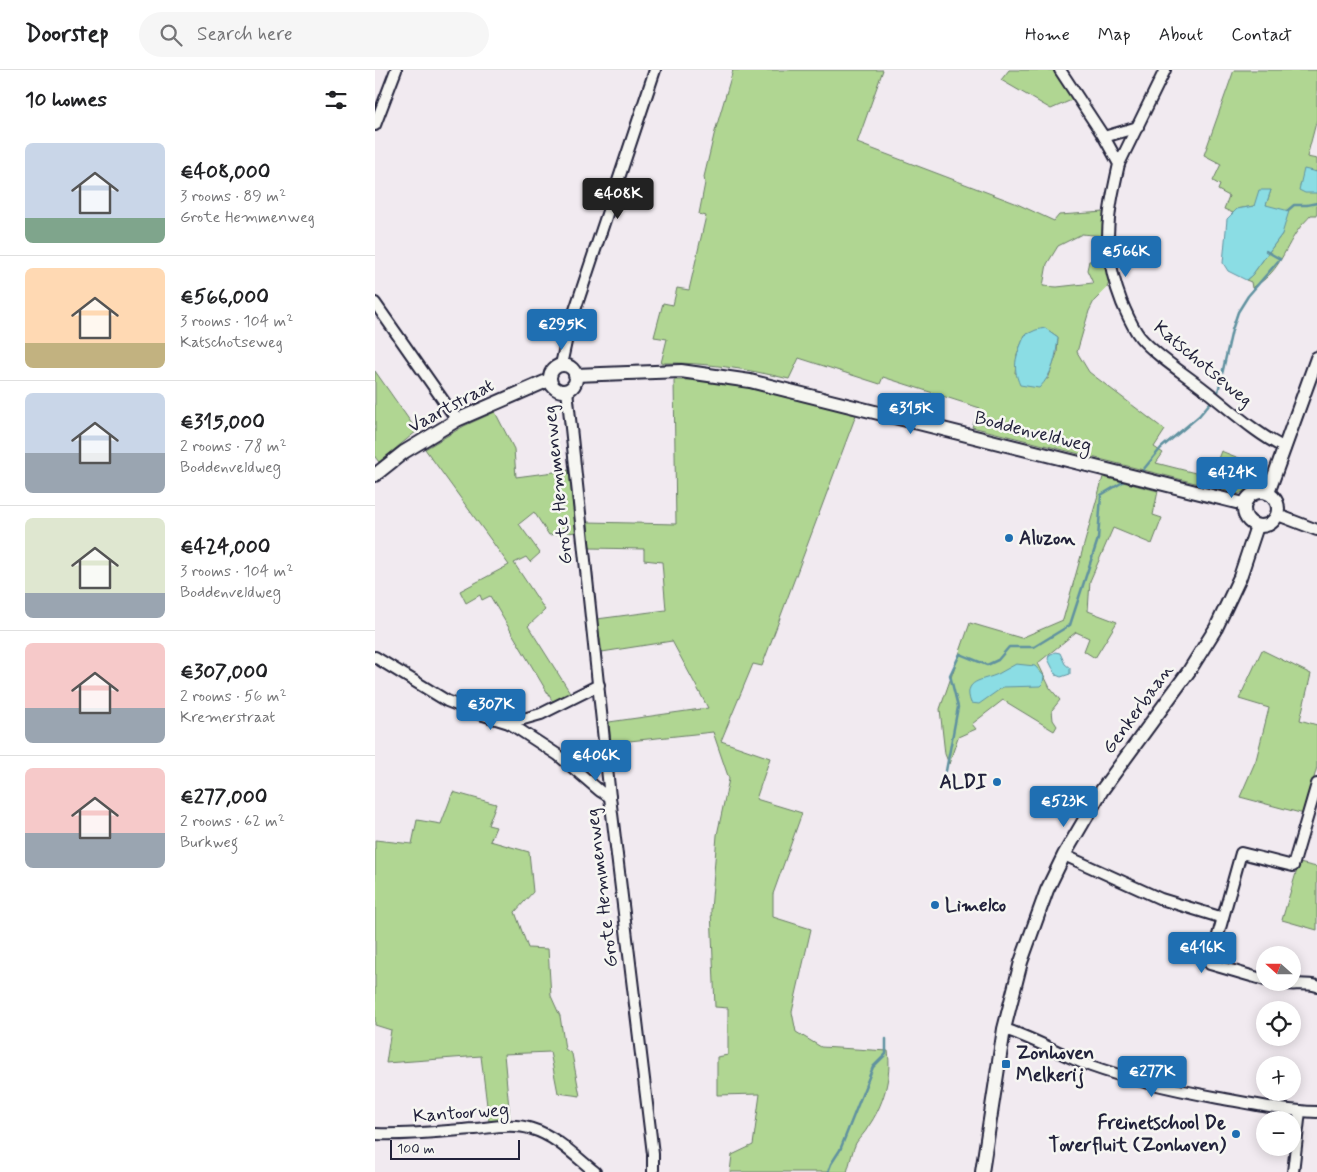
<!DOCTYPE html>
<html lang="en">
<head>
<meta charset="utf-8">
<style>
  body { margin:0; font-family:Mynerve,sans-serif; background:#f6f6f6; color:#202124; height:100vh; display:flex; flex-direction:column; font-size:19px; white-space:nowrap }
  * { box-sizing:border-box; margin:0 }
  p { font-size:16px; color:#757577 }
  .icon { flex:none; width:28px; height:28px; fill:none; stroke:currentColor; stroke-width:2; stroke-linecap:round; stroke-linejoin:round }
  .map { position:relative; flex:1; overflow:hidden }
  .drawer { display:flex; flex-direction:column; background:#fff; width:375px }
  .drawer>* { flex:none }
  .needle { width:32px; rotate:291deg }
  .controls { position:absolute; left:881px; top:876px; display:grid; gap:10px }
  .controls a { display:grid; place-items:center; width:45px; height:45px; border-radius:50%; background:#fff; box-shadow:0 2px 12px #0003; font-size:25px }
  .scale { position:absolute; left:15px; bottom:12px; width:130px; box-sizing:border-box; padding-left:5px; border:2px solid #22223b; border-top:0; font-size:14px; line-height:18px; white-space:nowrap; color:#22223b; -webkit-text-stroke:4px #f6f6f2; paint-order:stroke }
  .price { position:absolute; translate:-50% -42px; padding:0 11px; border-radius:5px; background:#1f6fb2; color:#fff; font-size:16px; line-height:32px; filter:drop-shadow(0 1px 2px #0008) }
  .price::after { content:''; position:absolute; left:50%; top:30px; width:15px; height:11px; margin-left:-8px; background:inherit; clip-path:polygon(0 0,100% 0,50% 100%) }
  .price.on { background:#222; color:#fff }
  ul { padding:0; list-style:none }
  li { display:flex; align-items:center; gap:15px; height:125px; padding:0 25px }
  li+li { border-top:1px solid #e0e0e0 }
  li span { display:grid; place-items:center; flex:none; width:140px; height:100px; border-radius:8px; color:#555 }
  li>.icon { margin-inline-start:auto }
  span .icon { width:60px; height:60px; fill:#fffc; stroke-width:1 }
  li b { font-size:21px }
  h2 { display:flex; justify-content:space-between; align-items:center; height:60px; padding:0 25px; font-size:21px }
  header { display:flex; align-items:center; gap:30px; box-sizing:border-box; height:70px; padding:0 25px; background:#fff; border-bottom:1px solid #e0e0e0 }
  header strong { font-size:24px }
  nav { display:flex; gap:28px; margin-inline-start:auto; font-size:18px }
  .search { width:350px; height:45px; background:#f6f6f6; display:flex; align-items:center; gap:12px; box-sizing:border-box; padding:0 18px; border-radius:28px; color:#757577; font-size:19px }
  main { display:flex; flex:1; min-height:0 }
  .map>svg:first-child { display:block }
  .green { fill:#b0d692; stroke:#697c66; fill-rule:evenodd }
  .water { fill:#8bdde4; stroke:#6192a0 }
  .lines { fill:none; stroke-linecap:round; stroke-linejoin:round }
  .stream { stroke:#6192a0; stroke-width:2.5 }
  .minor-casing { stroke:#22223b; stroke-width:14 }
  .tertiary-casing { stroke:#22223b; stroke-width:16 }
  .minor { stroke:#f6f6f2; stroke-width:10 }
  .tertiary { stroke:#f6f6f2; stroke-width:12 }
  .poi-dot { fill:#1f6fb2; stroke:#f6f6f2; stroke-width:2 }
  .labels { text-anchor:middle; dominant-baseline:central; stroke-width:5; stroke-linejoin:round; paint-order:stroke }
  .street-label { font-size:19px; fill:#22223b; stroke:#f6f6f2 }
  .poi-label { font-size:19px; font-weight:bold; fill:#22223b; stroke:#f6f6f2; text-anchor:start }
</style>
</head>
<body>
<header>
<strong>Doorstep</strong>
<div class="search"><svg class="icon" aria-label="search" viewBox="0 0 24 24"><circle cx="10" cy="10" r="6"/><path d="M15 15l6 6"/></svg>Search here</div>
<nav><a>Home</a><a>Map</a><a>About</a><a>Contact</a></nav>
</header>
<main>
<section class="drawer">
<h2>10 homes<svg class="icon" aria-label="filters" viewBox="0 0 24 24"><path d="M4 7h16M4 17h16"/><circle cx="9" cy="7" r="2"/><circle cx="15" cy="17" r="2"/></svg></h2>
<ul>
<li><span style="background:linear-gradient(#c9d6e8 75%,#7fa58c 0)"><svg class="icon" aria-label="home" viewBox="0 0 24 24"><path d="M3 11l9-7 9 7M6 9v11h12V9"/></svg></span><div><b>€408,000</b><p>3 rooms · 89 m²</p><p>Grote Hemmenweg</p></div></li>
<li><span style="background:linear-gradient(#ffd9b3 75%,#c2b280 0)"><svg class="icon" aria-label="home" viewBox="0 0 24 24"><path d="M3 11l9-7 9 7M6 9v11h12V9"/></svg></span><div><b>€566,000</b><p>3 rooms · 104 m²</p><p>Katschotseweg</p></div></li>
<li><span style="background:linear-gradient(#c9d6e8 60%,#9aa5b1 0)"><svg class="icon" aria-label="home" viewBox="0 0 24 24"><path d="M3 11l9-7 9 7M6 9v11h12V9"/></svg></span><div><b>€315,000</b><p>2 rooms · 78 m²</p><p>Boddenveldweg</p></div></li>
<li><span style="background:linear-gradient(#dfe7d0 75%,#9aa5b1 0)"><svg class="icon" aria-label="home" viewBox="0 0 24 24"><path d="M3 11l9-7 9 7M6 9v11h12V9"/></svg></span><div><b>€424,000</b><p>3 rooms · 104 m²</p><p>Boddenveldweg</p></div></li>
<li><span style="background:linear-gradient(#f6c9c9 65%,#9aa5b1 0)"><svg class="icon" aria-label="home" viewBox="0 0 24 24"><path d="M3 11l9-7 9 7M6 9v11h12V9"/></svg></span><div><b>€307,000</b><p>2 rooms · 56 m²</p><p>Kremerstraat</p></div></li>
<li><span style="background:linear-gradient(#f6c9c9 65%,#9aa5b1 0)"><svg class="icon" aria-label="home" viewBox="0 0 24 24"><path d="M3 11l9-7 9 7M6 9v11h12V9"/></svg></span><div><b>€277,000</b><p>2 rooms · 62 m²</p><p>Burkweg</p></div></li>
</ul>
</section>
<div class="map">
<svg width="942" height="1102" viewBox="0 0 942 1102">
  <rect width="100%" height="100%" fill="#f1eaf0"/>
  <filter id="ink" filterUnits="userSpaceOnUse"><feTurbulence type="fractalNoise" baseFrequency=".02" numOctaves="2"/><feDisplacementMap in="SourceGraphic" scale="10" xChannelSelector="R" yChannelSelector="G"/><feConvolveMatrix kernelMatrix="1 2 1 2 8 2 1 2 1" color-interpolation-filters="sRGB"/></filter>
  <g filter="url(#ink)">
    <!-- green -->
    <g class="green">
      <path d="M 358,0 L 508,0 L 482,73 L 640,133 L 679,151 L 684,145 L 730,142 L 729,166 L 707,164 L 683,176 L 672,194 L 668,216 L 682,217 L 718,213 L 712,200 L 714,191 L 729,190 L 734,212 L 732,218 L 719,231 L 714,241 L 702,282 L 714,302 L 790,360 L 779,377 L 788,383 L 781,393 L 836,407 L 846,381 L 874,392 L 888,408 L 885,412 L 864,424 L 597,357 L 605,338 L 508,307 L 505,314 L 424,288 L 414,309 C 372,299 329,292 286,293 L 292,269 L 279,267 L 288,233 L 298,235 L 302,218 L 314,220 L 331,146 L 324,144 L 330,113 L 329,107 L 339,65 ZM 670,258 L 683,267 L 682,283 L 673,309 L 640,303 L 642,284 L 650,265 Z"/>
      <path d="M 634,0 L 680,0 L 699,29 L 676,39 L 626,10 Z"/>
      <path d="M 859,0 L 942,0 L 942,49 L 932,87 L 942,89 L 942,102 L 929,100 L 942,122 L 942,145 L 936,145 C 932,150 927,154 923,160 C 907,183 905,202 877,218 L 876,212 L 871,210 L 877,205 L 907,164 L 891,135 L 896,120 L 879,136 L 862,139 L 858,143 L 849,139 L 854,126 L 843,120 L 845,115 L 838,111 L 846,94 L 829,85 Z"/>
      <path d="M 0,301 L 42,361 L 4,392 L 0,387 Z"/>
      <path d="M 299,310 L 336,310 L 398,322 L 481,345 L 387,596 L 378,594 L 346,671 L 395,688 L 381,729 L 427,743 L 398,824 L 398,847 L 436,859 L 417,942 L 421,962 L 446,977 L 513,981 C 517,1007 508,1036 493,1057 C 490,1063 485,1067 481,1073 C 477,1081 475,1093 472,1102 L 355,1102 L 357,1085 L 378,1075 L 385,1024 L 342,1025 L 342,987 L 353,985 L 353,938 L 340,937 L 336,840 L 342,765 L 354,709 L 338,662 L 236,673 L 234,652 L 333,638 L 297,571 L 227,582 L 222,549 L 291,540 L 287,492 L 269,490 L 269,479 L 215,478 L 213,452 L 301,454 Z"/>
      <path d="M 120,342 L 139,379 L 141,407 L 194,400 L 201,462 L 174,465 L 159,442 L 144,454 L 165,483 L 155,492 L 151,487 L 139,493 L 170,540 L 153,556 L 196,624 L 178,632 L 115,526 L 107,530 L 105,525 L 91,533 L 85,521 L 134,495 L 50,379 L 89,356 Z"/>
      <path d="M 728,407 L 783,421 L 778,445 L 787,448 L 777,474 L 738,458 L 715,511 L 713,541 L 742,552 L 720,588 L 709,581 L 714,568 L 701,562 L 663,593 L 675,618 L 685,630 L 677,640 L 678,650 L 682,656 L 679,661 L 628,630 L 597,654 L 601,659 L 583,667 L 574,694 L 570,684 L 565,639 L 595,553 L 646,568 L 688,550 Z"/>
      <path d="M 887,580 L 936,604 L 925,650 L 942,655 L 942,697 L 929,744 L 865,727 L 881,690 L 894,638 L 864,629 Z"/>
      <path d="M 78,722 L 121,734 L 113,755 L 121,757 L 115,771 L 154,782 L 158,822 L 140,842 L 153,878 L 173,879 L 176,926 L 185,946 L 190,979 L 197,984 L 205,1026 L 183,1023 L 175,982 L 129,984 L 135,1049 L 114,1052 L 106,986 L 11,993 L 16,960 L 0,955 L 0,770 L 37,774 L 42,750 L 66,754 Z"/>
      <path d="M 924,793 L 942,797 L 942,860 L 907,850 Z"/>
    </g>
    <!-- water -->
    <g class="water">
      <path d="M 929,99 L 942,102 L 942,123 L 930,123 L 924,120 Z"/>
      <path d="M 884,120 L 896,120 L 891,135 L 914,141 L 907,164 L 877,205 L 871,210 L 853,201 L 848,193 L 852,149 L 862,139 L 879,136 Z"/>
      <path d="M 670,258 L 683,267 C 681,287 678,304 664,318 L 645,315 C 636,295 642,284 650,265 L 661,260 Z"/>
      <path d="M 680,582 L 685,583 L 690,594 L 695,598 L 695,604 L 686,607 L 681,605 L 673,589 L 674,585 Z"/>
      <path d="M 641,594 L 660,596 L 669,606 L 668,613 L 665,616 L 628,617 L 604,634 L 596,633 C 587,609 608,611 623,604 C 629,601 635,597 641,594 Z"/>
    </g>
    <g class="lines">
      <!-- stream -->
      <g class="stream">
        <path d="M 912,141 L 919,135 L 932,135 L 942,133"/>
        <path d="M 843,322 L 857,260 L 863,242 L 873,226 L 905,189 L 891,181"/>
        <path d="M 768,400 L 786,378 L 824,346 L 835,333"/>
        <path d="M 571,701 L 583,637 L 575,605 L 585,584 L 612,595 L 623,590 L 634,577 L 659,577 L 695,555 L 723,469 L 726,425 L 748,412"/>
        <path d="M 453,1102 L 456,1094 L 465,1080 L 498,997 L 511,984 L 511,969"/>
      </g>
      <!-- minor casing -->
      <g class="minor-casing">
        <g id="minor">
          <path d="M 685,0 L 729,67 L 744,94 C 732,148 726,179 747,233 C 752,244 757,257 765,267 C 781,286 810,304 830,320 C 856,340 881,364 910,378"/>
          <path d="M 0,55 L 21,0"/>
          <path d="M 729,67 L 763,57"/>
          <path d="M 744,94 L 790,0"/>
          <path d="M 0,233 L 82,350"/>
          <path d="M 186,295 L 194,258 L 280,0"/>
          <path d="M 192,320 L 235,727 L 278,1084 L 278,1102"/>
          <path d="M 903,445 L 942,460"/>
          <path d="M 0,587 L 72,631 L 105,644 L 134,653 L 183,685 L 225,721 L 235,727"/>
          <path d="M 134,653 L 166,644 L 224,615"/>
          <path d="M 689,785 L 786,829 L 848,848"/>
          <path d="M 890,910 L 835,894 L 866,783 L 918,796 L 942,714"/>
          <path d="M 898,912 C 912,917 928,912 942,916"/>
          <path d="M 629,959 C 659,968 686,985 716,996 C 758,1011 801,1020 844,1028 C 877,1034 909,1041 942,1042"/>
          <path d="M 0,1064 C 33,1066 67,1061 100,1059 C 119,1057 139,1053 157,1059 C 181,1066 201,1087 220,1102"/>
          <path d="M 918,1102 L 925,1041"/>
        </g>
      </g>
      <!-- tertiary casing -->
      <g class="tertiary-casing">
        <g id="tertiary">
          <circle cx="188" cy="308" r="13"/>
          <path d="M 200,305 L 306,301 L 375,311 L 869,434"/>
          <path d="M 0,405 L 29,382 L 82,350 L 174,310"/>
          <circle cx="886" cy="439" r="17"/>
          <path d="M 893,423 L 942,288"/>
          <path d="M 607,1102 L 629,959 L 646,892 L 672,820 L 689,785 L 727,720 L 814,601 L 841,558 L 865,507 L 882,456"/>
        </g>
      </g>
      <!-- minor -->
      <use href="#minor" class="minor"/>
      <!-- tertiary -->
      <use href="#tertiary" class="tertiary"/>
    </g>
  </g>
  <!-- markers -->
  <g class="poi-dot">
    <circle cx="634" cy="468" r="5"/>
    <circle cx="622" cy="712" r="5"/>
    <circle cx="560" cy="835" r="5"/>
    <rect x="626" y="989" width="10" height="10" rx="2.5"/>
    <circle cx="861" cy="1064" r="5"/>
  </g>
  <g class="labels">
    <!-- street labels -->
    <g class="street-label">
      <text transform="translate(828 294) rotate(40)">Katschotseweg</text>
      <text transform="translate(76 336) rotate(-28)">Vaartstraat</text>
      <text transform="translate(658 362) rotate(14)">Boddenveldweg</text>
      <text transform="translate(183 415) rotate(-96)">Grote Hemmenweg</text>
      <text transform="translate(763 639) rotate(-54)">Genkerbaan</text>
      <text transform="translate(227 818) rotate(-97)">Grote Hemmenweg</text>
      <text transform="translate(86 1043) rotate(-4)">Kantoorweg</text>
    </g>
    <!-- poi labels -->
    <g class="poi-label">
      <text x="644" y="468">Aluzon</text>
      <text x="612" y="712" text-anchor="end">ALDI</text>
      <text x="570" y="835">Limelco</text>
      <text x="641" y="983">Zonhoven<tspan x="641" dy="22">Melkerij</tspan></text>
      <text x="851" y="1053" text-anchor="end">Freinetschool De<tspan x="851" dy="22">Toverfluit (Zonhoven)</tspan></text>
    </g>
  </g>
</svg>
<div class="controls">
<a><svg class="needle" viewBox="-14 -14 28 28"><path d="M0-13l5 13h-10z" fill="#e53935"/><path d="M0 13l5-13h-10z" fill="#757577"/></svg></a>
<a><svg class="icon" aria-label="locate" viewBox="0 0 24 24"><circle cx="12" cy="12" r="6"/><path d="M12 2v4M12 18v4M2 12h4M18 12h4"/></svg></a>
<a>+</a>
<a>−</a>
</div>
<div class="scale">100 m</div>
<b class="price on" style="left:243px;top:150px">€408K</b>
<b class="price" style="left:751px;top:208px">€566K</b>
<b class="price" style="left:187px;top:281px">€295K</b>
<b class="price" style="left:536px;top:365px">€315K</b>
<b class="price" style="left:857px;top:429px">€424K</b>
<b class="price" style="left:116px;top:661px">€307K</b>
<b class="price" style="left:221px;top:712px">€406K</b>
<b class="price" style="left:689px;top:758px">€523K</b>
<b class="price" style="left:827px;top:904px">€416K</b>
<b class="price" style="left:777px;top:1028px">€277K</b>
</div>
</main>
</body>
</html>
